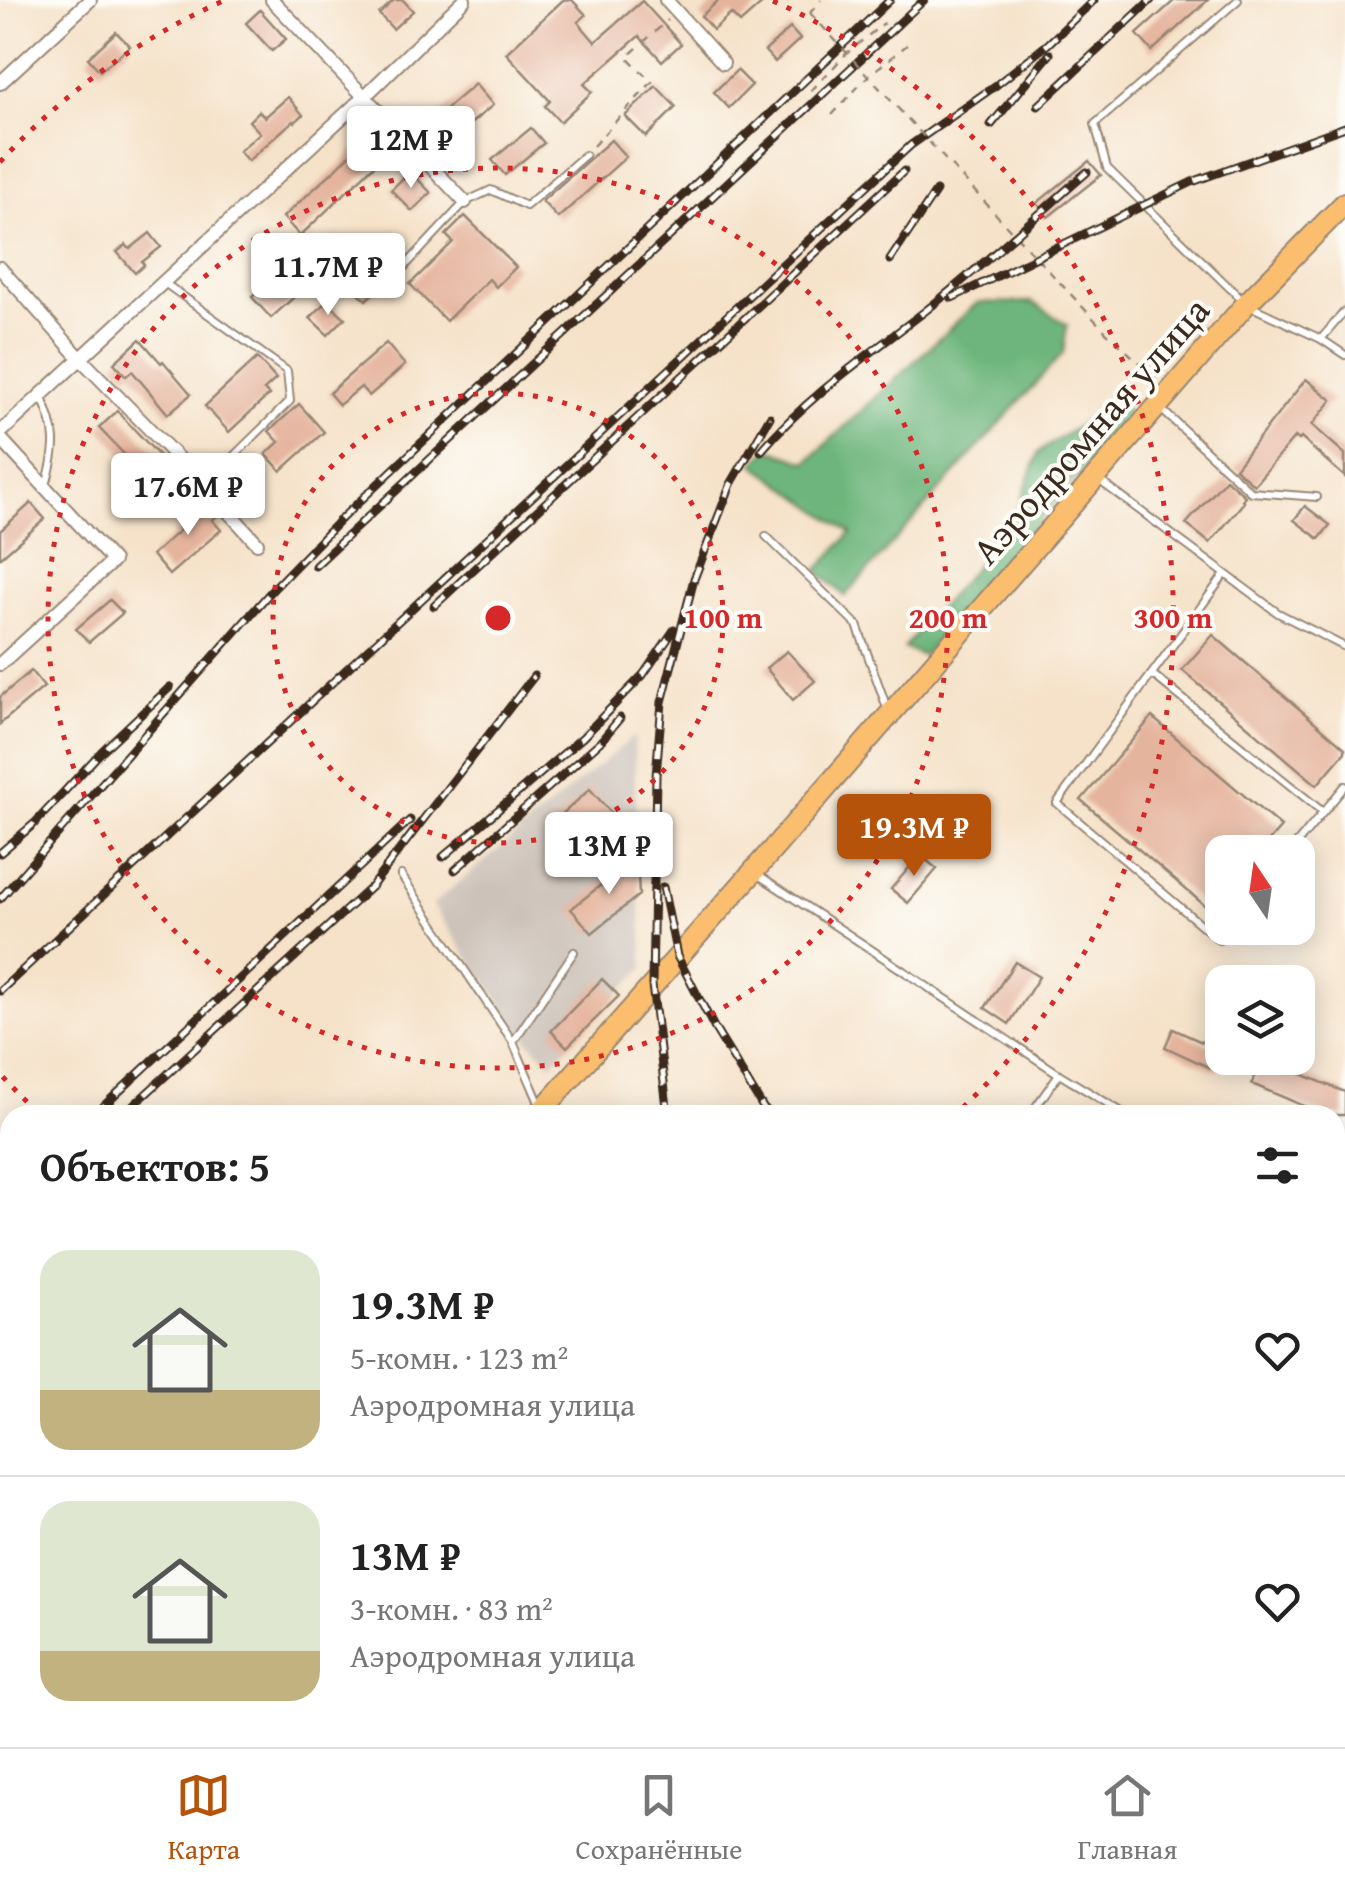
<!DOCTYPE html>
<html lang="ru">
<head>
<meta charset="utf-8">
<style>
  body { margin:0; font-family:"Gentium Book Plus",serif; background:#f2f2f2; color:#222; height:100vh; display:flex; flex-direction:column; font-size:38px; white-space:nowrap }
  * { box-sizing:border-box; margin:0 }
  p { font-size:32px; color:#767676 }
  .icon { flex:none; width:55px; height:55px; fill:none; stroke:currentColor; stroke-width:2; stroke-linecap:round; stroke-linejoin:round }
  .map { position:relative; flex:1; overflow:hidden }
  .drawer { position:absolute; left:0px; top:1105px; width:1345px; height:642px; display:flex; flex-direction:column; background:#fff; border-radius:30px 30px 0 0; box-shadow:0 5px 25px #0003 }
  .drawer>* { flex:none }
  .needle { width:65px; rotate:347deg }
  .fabs { position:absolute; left:1205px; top:835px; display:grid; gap:20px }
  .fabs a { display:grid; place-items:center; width:110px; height:110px; border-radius:20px; background:#fff; box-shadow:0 5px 25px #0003; font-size:50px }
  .price { position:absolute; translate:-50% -85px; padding:0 22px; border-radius:10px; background:#fff; color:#222; font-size:32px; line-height:65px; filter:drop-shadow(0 2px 5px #0008) }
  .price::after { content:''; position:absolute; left:50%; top:60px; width:30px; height:22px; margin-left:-15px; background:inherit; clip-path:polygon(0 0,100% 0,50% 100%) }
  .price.active { background:#b45309; color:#fff }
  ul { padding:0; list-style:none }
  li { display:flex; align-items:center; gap:30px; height:250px; padding:0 40px }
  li+li { border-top:2px solid #e0e0e0 }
  li span { display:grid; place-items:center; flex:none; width:280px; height:200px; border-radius:30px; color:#555 }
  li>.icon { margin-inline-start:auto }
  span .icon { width:120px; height:120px; fill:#fffc; stroke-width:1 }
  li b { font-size:42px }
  h2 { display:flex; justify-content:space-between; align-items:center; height:120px; padding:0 40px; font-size:42px }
  .tabs { display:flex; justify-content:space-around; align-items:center; height:140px; border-top:2px solid #e0e0e0; background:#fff; font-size:28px; color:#767676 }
  .tabs a { display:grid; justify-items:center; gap:5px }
  .tabs .active { color:#b45309 }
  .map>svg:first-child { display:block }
  .industrial { fill:#cdc2b9 }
  .forest { fill:#6db57b; stroke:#54704c; stroke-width:2.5 }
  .building { fill:#e5b49d }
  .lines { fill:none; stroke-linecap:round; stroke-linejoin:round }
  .service-casing { stroke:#988674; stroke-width:10 }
  .minor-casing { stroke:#988674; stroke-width:16 }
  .primary-casing { stroke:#988674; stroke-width:24 }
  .path { stroke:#988674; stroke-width:2.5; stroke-dasharray:8 8; stroke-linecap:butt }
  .service { stroke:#fff; stroke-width:6 }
  .minor { stroke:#fff; stroke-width:12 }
  .primary { stroke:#fabe6e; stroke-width:20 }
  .rail-casing { stroke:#3b2a1e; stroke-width:9 }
  .rail { stroke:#fdfcf7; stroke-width:5; stroke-dasharray:15; stroke-linecap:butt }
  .path-bridge { stroke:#988674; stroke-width:2.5; stroke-dasharray:8 8; stroke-linecap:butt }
  .ring { fill:none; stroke:#d62828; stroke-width:5; stroke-dasharray:5 10 }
  .labels { text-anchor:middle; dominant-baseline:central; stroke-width:8; stroke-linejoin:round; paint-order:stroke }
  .street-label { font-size:38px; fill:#3b2a1e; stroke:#fdfcf7 }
  .centre { fill:#d62828; stroke:#fdfcf7; stroke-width:5 }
  .ring-label { font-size:30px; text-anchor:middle; font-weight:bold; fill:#d62828; stroke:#fdfcf7; stroke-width:8; stroke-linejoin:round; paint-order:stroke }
</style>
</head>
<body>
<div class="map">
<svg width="1345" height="1747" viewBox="0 0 1345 1747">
  <rect width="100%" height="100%" fill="#fdfcf7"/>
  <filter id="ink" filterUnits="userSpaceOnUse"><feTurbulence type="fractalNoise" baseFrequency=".01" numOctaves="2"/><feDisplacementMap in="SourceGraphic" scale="20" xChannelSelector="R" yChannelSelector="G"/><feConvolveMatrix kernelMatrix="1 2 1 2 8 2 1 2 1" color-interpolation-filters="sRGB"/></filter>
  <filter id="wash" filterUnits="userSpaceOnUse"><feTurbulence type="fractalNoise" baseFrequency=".0048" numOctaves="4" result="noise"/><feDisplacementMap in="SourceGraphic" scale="40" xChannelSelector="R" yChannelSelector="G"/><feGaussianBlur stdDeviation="2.25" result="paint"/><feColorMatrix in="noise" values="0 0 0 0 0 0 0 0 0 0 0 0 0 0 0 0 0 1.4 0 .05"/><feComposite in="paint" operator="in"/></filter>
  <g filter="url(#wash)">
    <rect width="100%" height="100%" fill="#f5e2c9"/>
    <!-- industrial -->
    <path class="industrial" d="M 634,736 L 637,856 L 644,968 L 551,1064 L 520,1031 L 432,905 Z"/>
    <!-- forest -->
    <g class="forest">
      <path d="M 1032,302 L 1067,325 L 1063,353 L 845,596 L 817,571 L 851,533 L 754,464 L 768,449 L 807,462 L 977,303 Z"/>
      <path d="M 1116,401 L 1131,415 L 923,656 L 904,648 L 1012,524 L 1039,452 Z"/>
    </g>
    <g id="blocks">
      <!-- building -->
      <g class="building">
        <path d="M 394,0 L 403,0 L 413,11 L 393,29 L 379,14 Z"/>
        <path d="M 563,0 L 572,0 L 586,15 L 578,22 L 595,42 L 642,1 L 681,44 L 662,61 L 639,36 L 584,84 L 592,92 L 560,122 L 545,106 L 550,101 L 506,53 Z"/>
        <path d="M 719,0 L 766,0 L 740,23 L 731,14 L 713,30 L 701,16 Z"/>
        <path d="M 1175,0 L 1208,0 L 1152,51 L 1137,34 Z"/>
        <path d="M 260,10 L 286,39 L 272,51 L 246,23 Z"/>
        <path d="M 790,28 L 800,39 L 775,62 L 765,51 Z"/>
        <path d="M 116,32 L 130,46 L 100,71 L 88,58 Z"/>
        <path d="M 737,70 L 752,85 L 729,108 L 714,92 Z"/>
        <path d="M 475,84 L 493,105 L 445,145 L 427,125 Z"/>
        <path d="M 656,86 L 676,107 L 646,137 L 625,116 Z"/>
        <path d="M 288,97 L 303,115 L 295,122 L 293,121 L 248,161 L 239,151 L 260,133 L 249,121 L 259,111 L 265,117 Z"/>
        <path d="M 531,128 L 544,143 L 505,175 L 492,160 Z"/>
        <path d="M 611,140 L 626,157 L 558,218 L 542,201 Z"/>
        <path d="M 363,141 L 382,158 L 300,236 L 283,217 L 338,167 Z"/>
        <path d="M 1089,161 L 1101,175 L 1048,217 L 1037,203 Z"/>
        <path d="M 410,171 L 431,193 L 412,211 L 391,190 Z"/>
        <path d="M 465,216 L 516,267 L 496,287 L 489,279 L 446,321 L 410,284 L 453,242 L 446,235 Z"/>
        <path d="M 150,233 L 161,247 L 142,262 L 144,265 L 135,273 L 117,252 L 126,245 L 130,249 Z"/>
        <path d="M 337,236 L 384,283 L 366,300 L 320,253 Z"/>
        <path d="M 293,260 L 312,281 L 271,318 L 252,297 Z"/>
        <path d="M 327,301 L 345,318 L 328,335 L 310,318 Z"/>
        <path d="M 140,339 L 161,363 L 163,361 L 191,394 L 168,414 L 132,371 L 126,376 L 114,363 Z"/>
        <path d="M 386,343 L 405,365 L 369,396 L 361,387 L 339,405 L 329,393 Z"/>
        <path d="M 257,358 L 276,379 L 264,390 L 269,395 L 229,432 L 205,406 Z"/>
        <path d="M 1306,379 L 1332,400 L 1312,425 L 1345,454 L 1345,477 L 1301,438 L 1299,440 L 1295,437 L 1254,485 L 1235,468 Z"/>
        <path d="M 299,404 L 324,432 L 281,471 L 266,454 L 279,442 L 269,431 Z"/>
        <path d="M 117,411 L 164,461 L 156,468 L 174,488 L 165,497 L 99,428 Z"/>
        <path d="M 1226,479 L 1245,496 L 1242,500 L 1244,502 L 1210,543 L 1186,524 Z"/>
        <path d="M 196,502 L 202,509 L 208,504 L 218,515 L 212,520 L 221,530 L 169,575 L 152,555 L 190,521 L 183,513 Z"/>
        <path d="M 31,503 L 45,519 L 0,558 L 0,531 Z"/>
        <path d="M 1305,506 L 1330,525 L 1319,539 L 1294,520 Z"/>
        <path d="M 110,600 L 123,613 L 89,642 L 76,629 Z"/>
        <path d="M 1213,635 L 1345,748 L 1345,752 L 1317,785 L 1182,670 Z"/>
        <path d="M 787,651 L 815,681 L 793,700 L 766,668 Z"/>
        <path d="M 31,671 L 44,687 L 0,724 L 0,697 Z"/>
        <path d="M 1152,717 L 1281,827 L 1259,852 L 1222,852 L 1222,895 L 1210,910 L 1081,800 Z"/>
        <path d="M 590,789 L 619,822 L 611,828 L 621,839 L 590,867 L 551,824 Z"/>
        <path d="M 920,855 L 937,869 L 908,903 L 891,889 Z"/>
        <path d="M 637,856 L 639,895 L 592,933 L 571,909 Z"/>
        <path d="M 1015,962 L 1039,977 L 1009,1024 L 985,1008 Z"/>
        <path d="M 602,979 L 619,996 L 567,1047 L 551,1031 Z"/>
        <path d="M 1173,1029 L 1222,1051 L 1222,1059 L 1217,1071 L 1165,1047 Z"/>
        <path d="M 1263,1058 L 1345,1092 L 1345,1115 L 1325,1115 L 1252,1084 Z"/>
      </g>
    </g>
  </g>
  <g filter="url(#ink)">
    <use href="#blocks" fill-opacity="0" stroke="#988674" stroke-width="2.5"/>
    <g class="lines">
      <!-- service casing -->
      <g class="service-casing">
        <g id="service">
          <path d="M 1238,0 L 1095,124 L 1107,168 L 1242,300"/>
          <path d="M 395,277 L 465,202 L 491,190 L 526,206 L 585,155"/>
          <path d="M 163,282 L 287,371 L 290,401 L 205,484"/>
          <path d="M 1252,307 L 1321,339 L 1345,355"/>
          <path d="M 1321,339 L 1345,311"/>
          <path d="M 41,396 C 58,431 57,448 46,485"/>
          <path d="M 1162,410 L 1251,492 L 1317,497"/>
          <path d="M 1100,481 L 1278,613 L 1345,647"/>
          <path d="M 766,536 L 857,625 L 887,708"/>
          <path d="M 1225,574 L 1057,803 L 1219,940 L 1230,928"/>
          <path d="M 1152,674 L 1323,812"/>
          <path d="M 1290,852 L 1345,786"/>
          <path d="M 754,872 L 1059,1074 L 1127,1115"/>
          <path d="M 401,875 L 513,1042"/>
          <path d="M 540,1105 L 513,1042 L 574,952"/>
          <path d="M 1030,1115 L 1059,1074"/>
          <path d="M 1335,1241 L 1345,1247"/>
          <path d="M 0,1246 L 10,1239"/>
          <path d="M 0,1541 L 10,1546"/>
          <path d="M 29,1738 L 42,1747"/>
          <path d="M 199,1738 L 205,1747"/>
          <path d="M 361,1738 L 364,1747"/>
        </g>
      </g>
      <!-- minor casing -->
      <g class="minor-casing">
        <g id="minor">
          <path d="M 272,0 L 465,202"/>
          <path d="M 666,0 L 723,63"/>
          <path d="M 0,83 L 90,0"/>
          <path d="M 0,268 L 80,358 L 204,485 L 257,543"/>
          <path d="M 0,433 L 364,97 L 464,0"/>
          <path d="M 0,438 L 113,561 L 0,664"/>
        </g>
      </g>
      <!-- primary casing -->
      <g class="primary-casing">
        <g id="primary">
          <path d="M 538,1115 L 753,872 L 1246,304 L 1345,203"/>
          <path d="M 0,1737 L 10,1726"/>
        </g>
      </g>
      <!-- path -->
      <g class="path">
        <path d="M 810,13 L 821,0"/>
        <path d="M 811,91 L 847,53 L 884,23"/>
        <path d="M 832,115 L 868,76 L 907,45"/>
        <path d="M 593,146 L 652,82 L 627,57 L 668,20"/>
        <path d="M 1005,224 L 1106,332 L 1158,380"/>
      </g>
      <!-- service -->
      <use href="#service" class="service"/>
      <!-- minor -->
      <use href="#minor" class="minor"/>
      <!-- primary -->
      <use href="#primary" class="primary"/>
      <!-- rail casing -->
      <g class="rail-casing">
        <g id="rail">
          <path d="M 1038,106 L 1151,0"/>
          <path d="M 991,125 L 1050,54"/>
          <path d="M 890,260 L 936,191"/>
          <path d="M 952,298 L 1192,182 L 1345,127"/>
          <path d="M 761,451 C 808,396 867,356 924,312 C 980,268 1033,219 1087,172"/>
          <path d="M 315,566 L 924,0"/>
          <path d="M 434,606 L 904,171"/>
          <path d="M 0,853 L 35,823 L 102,751 L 170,687"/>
          <path d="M 443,857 L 583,737 L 643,675 L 674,630"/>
          <path d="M 455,870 L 601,741 L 620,718"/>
          <path d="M 663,887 L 677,956 L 715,1029 L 764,1109 L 771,1115"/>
          <path d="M 0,899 L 275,587 L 342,518 L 890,0"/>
          <path d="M 0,991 L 911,145 L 995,86 L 1048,44 L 1094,0"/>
          <path d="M 94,1115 L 410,820"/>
          <path d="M 123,1115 L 371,887 L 534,676"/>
          <path d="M 668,1115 L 652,985 L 656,776 L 662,702 L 694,579 L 731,484 L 770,417"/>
          <path d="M 0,1203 L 10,1194"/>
          <path d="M 0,1228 L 10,1219"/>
          <path d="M 1335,1437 L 1345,1442"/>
          <path d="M 1335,1640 L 1345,1638"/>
          <path d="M 1335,1699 L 1345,1703"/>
          <path d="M 680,1738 L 681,1747"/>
          <path d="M 1050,1738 L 1054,1747"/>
          <path d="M 458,1747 L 463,1738"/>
          <path d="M 736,1747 L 736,1738"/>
        </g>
      </g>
      <!-- rail -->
      <use href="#rail" class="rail"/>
      <!-- path-bridge -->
      <path class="path-bridge" d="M 810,13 L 1005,224"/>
    </g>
  </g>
  <!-- distance rings -->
  <g class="ring">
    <circle cx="498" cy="618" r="225"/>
    <circle cx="498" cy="618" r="450"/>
    <path d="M38 1112A675 675 0 0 1 0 1074M0 162A675 675 0 0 1 223 1M773 1A675 675 0 0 1 958 1112"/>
  </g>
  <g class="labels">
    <!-- street labels -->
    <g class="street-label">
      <text transform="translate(1090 430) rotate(-49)">Аэродромная улица</text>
    </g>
  </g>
  <circle cx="498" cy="618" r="15" class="centre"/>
  <g class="ring-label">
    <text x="723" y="628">100 m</text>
    <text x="948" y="628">200 m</text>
    <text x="1173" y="628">300 m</text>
  </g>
</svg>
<div class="fabs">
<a><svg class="needle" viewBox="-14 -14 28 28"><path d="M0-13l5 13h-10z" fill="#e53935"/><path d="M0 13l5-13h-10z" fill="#767676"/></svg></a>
<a><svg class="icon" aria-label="layers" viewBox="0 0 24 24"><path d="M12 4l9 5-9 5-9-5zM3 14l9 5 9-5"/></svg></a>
</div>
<b class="price" style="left:411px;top:191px">12M ₽</b>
<b class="price" style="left:328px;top:318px">11.7M ₽</b>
<b class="price" style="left:188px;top:538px">17.6M ₽</b>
<b class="price active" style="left:914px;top:879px">19.3M ₽</b>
<b class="price" style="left:609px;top:897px">13M ₽</b>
<section class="drawer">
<h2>Объектов: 5<svg class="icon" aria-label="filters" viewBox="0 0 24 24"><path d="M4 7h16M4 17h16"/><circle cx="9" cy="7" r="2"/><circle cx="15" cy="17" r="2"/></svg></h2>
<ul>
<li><span style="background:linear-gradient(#dfe7d0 70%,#c2b280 0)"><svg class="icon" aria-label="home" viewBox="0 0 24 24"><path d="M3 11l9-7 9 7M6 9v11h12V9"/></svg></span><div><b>19.3M ₽</b><p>5-комн. · 123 m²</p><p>Аэродромная улица</p></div><svg class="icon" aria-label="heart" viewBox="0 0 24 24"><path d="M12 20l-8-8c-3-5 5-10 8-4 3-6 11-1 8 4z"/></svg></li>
<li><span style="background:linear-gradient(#dfe7d0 75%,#c2b280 0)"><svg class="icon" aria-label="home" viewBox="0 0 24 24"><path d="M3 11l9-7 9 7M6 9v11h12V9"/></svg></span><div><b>13M ₽</b><p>3-комн. · 83 m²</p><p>Аэродромная улица</p></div><svg class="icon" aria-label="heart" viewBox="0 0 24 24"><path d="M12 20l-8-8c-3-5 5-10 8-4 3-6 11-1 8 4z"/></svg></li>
</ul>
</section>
</div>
<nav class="tabs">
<a class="active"><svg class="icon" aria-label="map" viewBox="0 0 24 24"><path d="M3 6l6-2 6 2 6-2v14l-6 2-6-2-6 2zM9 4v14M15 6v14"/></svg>Карта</a>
<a><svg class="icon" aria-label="saved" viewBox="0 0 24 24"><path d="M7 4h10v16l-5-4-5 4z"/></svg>Сохранённые</a>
<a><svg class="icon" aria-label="home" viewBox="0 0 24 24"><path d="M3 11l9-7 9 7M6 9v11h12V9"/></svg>Главная</a>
</nav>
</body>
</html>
